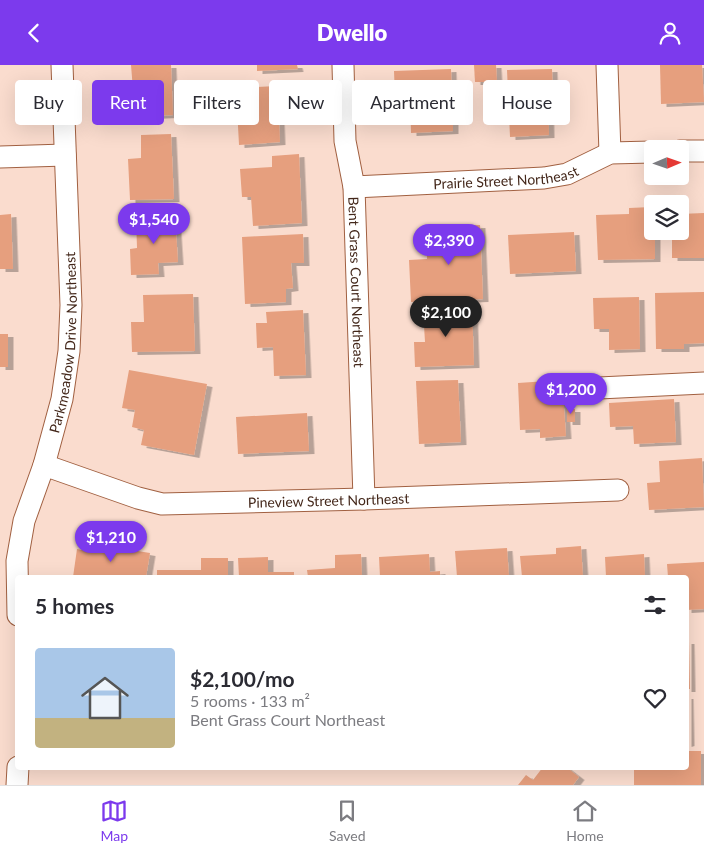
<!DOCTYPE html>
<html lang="en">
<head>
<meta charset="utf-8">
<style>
  body { margin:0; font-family:Lato,sans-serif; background:#f7f7f7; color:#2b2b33; height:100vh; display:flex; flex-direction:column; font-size:19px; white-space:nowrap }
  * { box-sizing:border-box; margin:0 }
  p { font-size:16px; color:#7c7c81 }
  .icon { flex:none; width:28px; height:28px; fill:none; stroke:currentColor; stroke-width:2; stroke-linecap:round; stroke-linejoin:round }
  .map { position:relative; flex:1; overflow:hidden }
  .sheet { position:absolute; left:15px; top:510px; width:674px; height:195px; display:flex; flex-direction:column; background:#fff; border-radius:5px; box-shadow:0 5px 20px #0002 }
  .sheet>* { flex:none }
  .top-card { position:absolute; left:15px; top:15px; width:675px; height:45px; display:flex; gap:10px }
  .needle { width:32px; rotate:88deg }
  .buttons { position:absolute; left:644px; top:75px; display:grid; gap:10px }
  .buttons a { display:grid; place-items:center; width:45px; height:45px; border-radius:5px; background:#fff; box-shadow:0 5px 20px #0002; font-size:25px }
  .price { position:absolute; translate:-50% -42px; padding:0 11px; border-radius:18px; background:#7c3aed; color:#fff; font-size:16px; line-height:32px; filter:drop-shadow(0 1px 2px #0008) }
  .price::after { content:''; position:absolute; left:50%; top:30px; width:15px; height:11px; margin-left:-8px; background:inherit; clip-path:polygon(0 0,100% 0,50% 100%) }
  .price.active { background:#222; color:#fff }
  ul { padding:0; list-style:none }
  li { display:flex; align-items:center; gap:15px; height:125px; padding:0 20px }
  li span { display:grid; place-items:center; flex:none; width:140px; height:100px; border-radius:5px; color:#555 }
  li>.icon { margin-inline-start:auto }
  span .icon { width:60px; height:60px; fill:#fffc; stroke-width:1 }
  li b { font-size:21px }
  h2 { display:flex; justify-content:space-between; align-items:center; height:60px; padding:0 20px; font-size:21px }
  .tag { padding:0 18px; border-radius:5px; background:#fff; box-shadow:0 5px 20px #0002; font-size:18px; line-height:45px }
  .tag.active { background:#7c3aed; color:#fff }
  header { display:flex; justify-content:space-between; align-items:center; height:65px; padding:0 20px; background:#7c3aed; color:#fff; font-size:22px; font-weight:800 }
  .dock { display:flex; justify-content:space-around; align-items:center; height:70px; border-top:1px solid #e1e1e2; background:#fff; font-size:14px; color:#7c7c81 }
  .dock a { display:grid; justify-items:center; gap:2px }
  .dock .active { color:#7c3aed }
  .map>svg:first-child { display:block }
  .building { fill:#e69f7e; filter:url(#shadow) }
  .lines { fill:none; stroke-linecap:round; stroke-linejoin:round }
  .street-casing { stroke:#a16041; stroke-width:23 }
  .street { stroke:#fff; stroke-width:21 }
  .labels { text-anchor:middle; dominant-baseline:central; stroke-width:4; stroke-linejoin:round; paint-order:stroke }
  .street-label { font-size:14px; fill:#43271a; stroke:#fcece5 }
</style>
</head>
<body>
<header><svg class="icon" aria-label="back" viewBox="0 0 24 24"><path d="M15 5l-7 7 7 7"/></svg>Dwello<svg class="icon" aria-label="person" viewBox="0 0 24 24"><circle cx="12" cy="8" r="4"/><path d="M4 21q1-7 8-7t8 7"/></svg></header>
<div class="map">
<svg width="704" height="720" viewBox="0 0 704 720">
  <defs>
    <filter id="shadow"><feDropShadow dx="5.5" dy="3" stdDeviation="0" flood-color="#0004"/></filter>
  </defs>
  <rect width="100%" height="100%" fill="#fadcce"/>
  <!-- building -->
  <g class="building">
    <path d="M 131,0 L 171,0 L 173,50 L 125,52 L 123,25 L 133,25 Z"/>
    <path d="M 257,0 L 297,0 L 298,4 L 257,6 Z"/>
    <path d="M 474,0 L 496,0 L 497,17 L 475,17 Z"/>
    <path d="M 660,0 L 702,0 L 704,37 L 661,39 Z"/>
    <path d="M 451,4 L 452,35 L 461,35 L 462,54 L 453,54 L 453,66 L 411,68 L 410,32 L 395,32 L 394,6 Z"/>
    <path d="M 552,4 L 553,32 L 548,32 L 549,70 L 510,72 L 507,5 Z"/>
    <path d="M 297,20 L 298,53 L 279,54 L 280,77 L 239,80 L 236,23 Z"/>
    <path d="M 171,69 L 174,134 L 130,135 L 128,94 L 141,93 L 141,70 Z"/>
    <path d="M 299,89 L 302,158 L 253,161 L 251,132 L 242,132 L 240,104 L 272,102 L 272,91 Z"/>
    <path d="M 652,142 L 652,166 L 655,166 L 655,194 L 598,195 L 596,150 L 629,149 L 629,143 Z"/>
    <path d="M 704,148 L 704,193 L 672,193 L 672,166 L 680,166 L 680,149 Z"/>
    <path d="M 11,149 L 13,204 L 0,204 L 0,150 Z"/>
    <path d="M 175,150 L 178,197 L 158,198 L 159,209 L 131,210 L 130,184 L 137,183 L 136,153 Z"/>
    <path d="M 480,160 L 483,234 L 411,237 L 409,195 L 427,194 L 426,162 Z"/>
    <path d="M 574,167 L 576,206 L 510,209 L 508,170 Z"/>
    <path d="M 303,169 L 304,198 L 291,198 L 293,223 L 286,224 L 286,237 L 245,239 L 242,172 Z"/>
    <path d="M 704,227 L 704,278 L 684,279 L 684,284 L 656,284 L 655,228 Z"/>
    <path d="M 193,229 L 195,286 L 132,287 L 131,257 L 144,257 L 143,230 Z"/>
    <path d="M 639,232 L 640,284 L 609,285 L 609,264 L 594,264 L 593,233 Z"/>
    <path d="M 472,241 L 474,300 L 415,302 L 414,277 L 425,277 L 423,244 Z"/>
    <path d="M 303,245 L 306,310 L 274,311 L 273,282 L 257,283 L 256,258 L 267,258 L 266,247 Z"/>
    <rect x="0" y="269" width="8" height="33"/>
    <path d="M 129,305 L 207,319 L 194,390 L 141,380 L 144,365 L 132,362 L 135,345 L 122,343 Z"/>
    <path d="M 458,315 L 461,377 L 419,379 L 416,316 Z"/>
    <path d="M 562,315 L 566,371 L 540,373 L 540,364 L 520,365 L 518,318 Z"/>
    <path d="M 674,334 L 676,377 L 634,379 L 633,361 L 610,362 L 609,338 Z"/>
    <rect x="567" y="344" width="8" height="13"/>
    <path d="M 307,348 L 309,386 L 238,389 L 236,352 Z"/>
    <path d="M 702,393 L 704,442 L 649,445 L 647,418 L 660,417 L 659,396 Z"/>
    <path d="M 94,479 L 150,488 L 146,512 L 73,512 L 77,484 L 93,487 Z"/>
    <path d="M 581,481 L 583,512 L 522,512 L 520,491 L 556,489 L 556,483 Z"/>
    <path d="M 507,483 L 509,512 L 457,512 L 455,486 Z"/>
    <path d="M 361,489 L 362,512 L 308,512 L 307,505 L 335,503 L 335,490 Z"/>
    <path d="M 429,489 L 430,507 L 440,506 L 440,512 L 380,512 L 379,492 Z"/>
    <path d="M 644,489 L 645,512 L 606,512 L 605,492 Z"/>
    <path d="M 268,492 L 268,507 L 294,507 L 294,512 L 239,512 L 238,493 Z"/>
    <path d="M 201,493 L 228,493 L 228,512 L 157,512 L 157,505 L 201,505 Z"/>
    <path d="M 704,497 L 704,544 L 686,545 L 686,512 L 668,512 L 667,499 Z"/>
    <path d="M 686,576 L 689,576 L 690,624 L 686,624 Z"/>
    <path d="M 686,631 L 688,631 L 689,678 L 686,679 Z"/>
    <path d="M 686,686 L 701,686 L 701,720 L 634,720 L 634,702 L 686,702 Z"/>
    <path d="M 543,702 L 566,702 L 579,712 L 573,720 L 518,720 L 526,710 L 533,715 Z"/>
  </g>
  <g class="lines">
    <!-- street casing -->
    <g class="street-casing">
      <g id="street">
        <path id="s1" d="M 343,0 L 345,76 L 354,122 L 364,434"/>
        <path d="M 607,0 L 610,88"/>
        <path d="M 680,86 L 704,86"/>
        <path d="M 0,92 L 65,90"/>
        <path id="s2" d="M 354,122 L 544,113 L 567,109 L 610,88 L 652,87"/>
        <path d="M 599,323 L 704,318"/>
        <path id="s3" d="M 44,400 L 138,433 L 162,439 L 364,434 L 618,425"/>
        <path id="s4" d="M 18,550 L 17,496 L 24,456 L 44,400 L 62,334 L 69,286 L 71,240 L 62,0"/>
        <path d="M 17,720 L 18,702"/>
      </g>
    </g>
    <!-- street -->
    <use href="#street" class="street"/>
  </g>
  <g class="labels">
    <!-- street labels -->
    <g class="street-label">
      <text stroke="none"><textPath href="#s2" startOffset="152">Prairie Street Northeast</textPath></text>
      <text stroke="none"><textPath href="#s1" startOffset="218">Bent Grass Court Northeast</textPath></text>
      <text stroke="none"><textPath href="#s4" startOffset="279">Parkmeadow Drive Northeast</textPath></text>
      <text stroke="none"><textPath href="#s3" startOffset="291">Pineview Street Northeast</textPath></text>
    </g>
  </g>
</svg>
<div class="buttons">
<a><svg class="needle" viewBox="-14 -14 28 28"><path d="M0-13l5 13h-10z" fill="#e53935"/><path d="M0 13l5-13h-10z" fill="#7c7c81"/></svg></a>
<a><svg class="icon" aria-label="layers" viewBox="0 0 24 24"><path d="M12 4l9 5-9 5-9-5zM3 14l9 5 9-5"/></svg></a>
</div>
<b class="price" style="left:154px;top:180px">$1,540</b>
<b class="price" style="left:449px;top:201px">$2,390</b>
<b class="price active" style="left:446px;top:273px">$2,100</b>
<b class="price" style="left:571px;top:350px">$1,200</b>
<b class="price" style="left:111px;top:498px">$1,210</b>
<div class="top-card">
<a class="tag">Buy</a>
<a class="tag active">Rent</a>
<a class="tag">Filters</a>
<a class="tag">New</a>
<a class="tag">Apartment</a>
<a class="tag">House</a>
</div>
<section class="sheet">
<h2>5 homes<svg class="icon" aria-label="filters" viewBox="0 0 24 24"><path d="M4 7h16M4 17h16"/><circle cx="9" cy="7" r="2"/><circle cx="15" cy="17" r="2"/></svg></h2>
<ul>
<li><span style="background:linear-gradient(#a9c7e8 70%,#c2b280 0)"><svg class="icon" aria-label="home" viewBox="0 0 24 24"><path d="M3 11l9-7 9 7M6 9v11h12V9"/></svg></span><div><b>$2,100/mo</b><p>5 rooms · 133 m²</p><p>Bent Grass Court Northeast</p></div><svg class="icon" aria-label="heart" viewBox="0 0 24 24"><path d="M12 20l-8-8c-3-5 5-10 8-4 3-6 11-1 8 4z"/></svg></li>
</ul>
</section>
</div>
<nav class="dock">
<a class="active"><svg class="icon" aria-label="map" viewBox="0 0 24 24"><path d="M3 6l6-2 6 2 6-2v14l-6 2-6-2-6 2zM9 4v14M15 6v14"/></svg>Map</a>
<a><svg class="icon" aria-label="saved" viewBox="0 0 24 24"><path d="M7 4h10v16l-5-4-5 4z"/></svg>Saved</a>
<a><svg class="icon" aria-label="home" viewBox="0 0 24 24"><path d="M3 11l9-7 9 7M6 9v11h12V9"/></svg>Home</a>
</nav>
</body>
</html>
